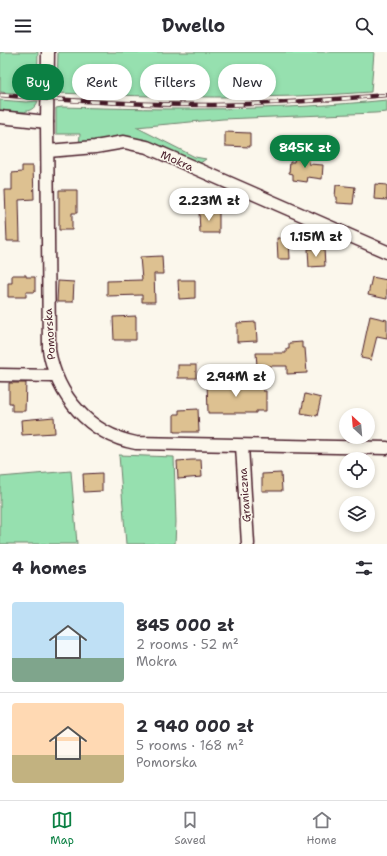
<!DOCTYPE html>
<html lang="en">
<head>
<meta charset="utf-8">
<style>
  body { margin:0; font-family:"Shantell Sans",sans-serif; background:#f7f7f7; color:#2b2b33; height:100vh; display:flex; flex-direction:column; font-size:15px; white-space:nowrap }
  * { box-sizing:border-box; margin:0 }
  p { font-size:13px; color:#7c7c81 }
  .icon { flex:none; width:22px; height:22px; fill:none; stroke:currentColor; stroke-width:2; stroke-linecap:round; stroke-linejoin:round }
  .map { position:relative; height:492px; overflow:hidden }
  .panel { display:flex; flex-direction:column; background:#fff; flex:1 }
  .panel>* { flex:none }
  .hud { position:absolute; left:12px; top:12px; width:363px; height:36px; display:flex; gap:8px }
  .needle { width:26px; rotate:334deg }
  .controls { position:absolute; left:339px; top:356px; display:grid; gap:8px }
  .controls a { display:grid; place-items:center; width:36px; height:36px; border-radius:50%; background:#fff; box-shadow:0 2px 6px #0003; font-size:20px }
  .price { position:absolute; translate:-50% -34px; padding:0 9px; border-radius:14px; background:#fff; color:#222; font-size:13px; line-height:26px; filter:drop-shadow(0 1px 2px #0008) }
  .price::after { content:''; position:absolute; left:50%; top:24px; width:12px; height:9px; margin-left:-6px; background:inherit; clip-path:polygon(0 0,100% 0,50% 100%) }
  .price.active { background:#0b8043; color:#fff }
  ul { padding:0; list-style:none }
  li { display:flex; align-items:center; gap:12px; height:100px; padding:0 12px }
  li+li { border-top:1px solid #e1e1e2 }
  li span { display:grid; place-items:center; flex:none; width:112px; height:80px; border-radius:4px; color:#555 }
  li>.icon { margin-inline-start:auto }
  span .icon { width:48px; height:48px; fill:#fffc; stroke-width:1 }
  li b { font-size:17px }
  h2 { display:flex; justify-content:space-between; align-items:center; height:48px; padding:0 12px; font-size:17px }
  .pill { padding:0 14px; border-radius:18px; background:#fff; box-shadow:0 2px 6px #0003; font-size:14px; line-height:36px }
  .pill.active { background:#0b8043; color:#fff }
  header { display:flex; justify-content:space-between; align-items:center; height:52px; padding:0 12px; background:#fff; font-size:18px; font-weight:700 }
  .menu { display:flex; justify-content:space-around; align-items:center; height:56px; border-top:1px solid #e1e1e2; background:#fff; font-size:11px; color:#7c7c81 }
  .menu a { display:grid; justify-items:center; gap:2px }
  .menu .active { color:#0b8043 }
  .map>svg:first-child { display:block }
  .green { fill:#96e0af; stroke:#70806d }
  .building { fill:#ddc191; stroke:#4a1f2b }
  .lines { fill:none; stroke-linecap:round; stroke-linejoin:round }
  .street-casing { stroke:#4a1f2b; stroke-width:15 }
  .street { stroke:#fbf7ec; stroke-width:12 }
  .rail-casing { stroke:#4a1f2b; stroke-width:4.5 }
  .rail { stroke:#fbf7ec; stroke-width:3; stroke-dasharray:9; stroke-linecap:butt }
  .labels { text-anchor:middle; dominant-baseline:central; stroke-width:3; stroke-linejoin:round; paint-order:stroke }
  .street-label { font-size:11px; fill:#4a1f2b; stroke:#fbf7ec }
</style>
</head>
<body>
<header><svg class="icon" aria-label="menu" viewBox="0 0 24 24"><path d="M4 6h16M4 12h16M4 18h16"/></svg>Dwello<svg class="icon" aria-label="search" viewBox="0 0 24 24"><circle cx="10" cy="10" r="6"/><path d="M15 15l6 6"/></svg></header>
<div class="map">
<svg width="387" height="492" viewBox="0 0 387 492">
  <rect width="100%" height="100%" fill="#fbf7ec"/>
  <filter id="ink" filterUnits="userSpaceOnUse"><feTurbulence type="fractalNoise" baseFrequency=".025" numOctaves="2"/><feDisplacementMap in="SourceGraphic" scale="8" xChannelSelector="R" yChannelSelector="G"/><feConvolveMatrix kernelMatrix="1 2 1 2 8 2 1 2 1" color-interpolation-filters="sRGB"/></filter>
  <g filter="url(#ink)">
    <!-- green -->
    <g class="green">
      <path d="M 0,0 L 38,0 L 37,43 L 0,40 Z"/>
      <path d="M 58,0 L 374,0 L 371,40 C 267,48 162,45 57,41 Z"/>
      <path d="M 0,48 L 26,50 L 38,49 C 32,65 14,59 0,58 Z"/>
      <path d="M 387,48 L 387,60 L 375,61 L 223,67 L 136,75 L 195,105 L 206,107 L 196,114 L 134,86 L 79,93 L 80,82 L 56,82 L 56,56 L 62,55 C 171,58 279,59 387,48 Z"/>
      <path d="M 119,403 L 174,405 L 176,470 L 175,492 L 126,492 Z"/>
      <path d="M 71,419 L 77,492 L 0,492 L 0,425 Z"/>
    </g>
    <!-- building -->
    <g class="building">
      <path d="M 225,80 L 250,81 L 250,95 L 225,94 Z"/>
      <path d="M 295,104 L 310,105 L 309,112 L 323,113 L 322,127 L 308,125 L 307,130 L 293,128 L 293,122 L 289,121 L 290,110 L 294,110 Z"/>
      <path d="M 22,114 L 33,114 L 34,147 L 19,148 L 20,189 L 7,189 L 5,138 L 12,138 L 12,121 L 22,120 Z"/>
      <path d="M 375,132 L 387,133 L 387,148 L 374,147 Z"/>
      <path d="M 336,133 L 355,135 L 353,152 L 337,151 L 337,145 L 335,145 Z"/>
      <path d="M 59,138 L 77,138 L 77,161 L 72,161 L 72,178 L 59,178 Z"/>
      <path d="M 199,159 L 219,159 L 219,181 L 200,181 Z"/>
      <path d="M 277,186 L 289,186 L 290,207 L 278,207 Z"/>
      <path d="M 324,196 L 325,214 L 309,215 L 308,197 Z"/>
      <path d="M 162,204 L 163,222 L 154,222 L 155,250 L 142,250 L 142,243 L 107,244 L 107,229 L 142,228 L 140,205 Z"/>
      <path d="M 12,223 L 26,223 L 26,225 L 35,225 L 35,240 L 26,240 L 26,245 L 8,245 L 8,231 L 12,231 Z"/>
      <path d="M 372,225 L 387,228 L 387,247 L 368,243 Z"/>
      <path d="M 178,228 L 195,228 L 195,246 L 179,247 Z"/>
      <path d="M 58,229 L 74,230 L 73,250 L 57,250 Z"/>
      <path d="M 136,264 L 136,288 L 114,288 L 113,265 Z"/>
      <path d="M 370,264 L 387,268 L 387,286 L 377,284 L 371,308 L 361,306 Z"/>
      <path d="M 256,270 L 257,289 L 237,290 L 237,271 Z"/>
      <path d="M 302,290 L 302,296 L 305,296 L 307,321 L 287,322 L 287,314 L 257,314 L 256,301 L 286,301 L 286,297 L 289,297 L 289,291 Z"/>
      <rect x="178" y="313" width="18" height="13"/>
      <path d="M 207,330 L 225,330 L 225,332 L 252,331 L 263,333 L 263,339 L 266,339 L 266,359 L 256,359 L 256,361 L 208,361 Z"/>
      <path d="M 9,331 L 26,331 L 25,359 L 12,359 L 12,351 L 9,351 Z"/>
      <path d="M 305,342 L 321,346 L 317,364 L 301,361 Z"/>
      <path d="M 198,357 L 199,380 L 174,380 L 174,362 L 179,362 L 179,358 Z"/>
      <path d="M 54,365 L 55,381 L 22,383 L 21,368 Z"/>
      <path d="M 192,408 L 201,408 L 202,425 L 178,427 L 177,409 Z"/>
      <path d="M 102,421 L 102,439 L 84,440 L 83,422 Z"/>
      <path d="M 281,421 L 282,439 L 262,439 L 262,422 Z"/>
    </g>
    <g class="lines">
      <!-- street casing -->
      <g class="street-casing">
        <g id="street">
          <path d="M 48,0 L 47,70 L 49,298 C 57,344 89,382 136,391 L 387,396"/>
          <path d="M 0,65 L 47,70"/>
          <path d="M 48,99 L 95,95 L 124,90 L 147,95 L 387,200"/>
          <path d="M 0,323 L 56,324"/>
          <path d="M 242,394 L 248,492"/>
        </g>
      </g>
      <!-- street -->
      <use href="#street" class="street"/>
      <!-- rail casing -->
      <g class="rail-casing">
        <path id="rail" d="M 0,43 C 70,49 141,53 212,53 C 270,52 329,48 387,43"/>
      </g>
      <!-- rail -->
      <use href="#rail" class="rail"/>
    </g>
  </g>
  <g class="labels">
    <!-- street labels -->
    <g class="street-label">
      <text transform="translate(177 109) rotate(24)">Mokra</text>
      <text transform="translate(50 282) rotate(-94)">Pomorska</text>
      <text transform="translate(245 443) rotate(-94)">Graniczna</text>
    </g>
  </g>
</svg>
<div class="controls">
<a><svg class="needle" viewBox="-14 -14 28 28"><path d="M0-13l5 13h-10z" fill="#e53935"/><path d="M0 13l5-13h-10z" fill="#7c7c81"/></svg></a>
<a><svg class="icon" aria-label="locate" viewBox="0 0 24 24"><circle cx="12" cy="12" r="6"/><path d="M12 2v4M12 18v4M2 12h4M18 12h4"/></svg></a>
<a><svg class="icon" aria-label="layers" viewBox="0 0 24 24"><path d="M12 4l9 5-9 5-9-5zM3 14l9 5 9-5"/></svg></a>
</div>
<b class="price active" style="left:305px;top:117px">845K zł</b>
<b class="price" style="left:209px;top:170px">2.23M zł</b>
<b class="price" style="left:316px;top:206px">1.15M zł</b>
<b class="price" style="left:236px;top:346px">2.94M zł</b>
<div class="hud">
<a class="pill active">Buy</a>
<a class="pill">Rent</a>
<a class="pill">Filters</a>
<a class="pill">New</a>
</div>
</div>
<section class="panel">
<h2>4 homes<svg class="icon" aria-label="filters" viewBox="0 0 24 24"><path d="M4 7h16M4 17h16"/><circle cx="9" cy="7" r="2"/><circle cx="15" cy="17" r="2"/></svg></h2>
<ul>
<li><span style="background:linear-gradient(#bfe0f5 70%,#7fa58c 0)"><svg class="icon" aria-label="home" viewBox="0 0 24 24"><path d="M3 11l9-7 9 7M6 9v11h12V9"/></svg></span><div><b>845 000 zł</b><p>2 rooms · 52 m²</p><p>Mokra</p></div></li>
<li><span style="background:linear-gradient(#ffd9b3 65%,#c2b280 0)"><svg class="icon" aria-label="home" viewBox="0 0 24 24"><path d="M3 11l9-7 9 7M6 9v11h12V9"/></svg></span><div><b>2 940 000 zł</b><p>5 rooms · 168 m²</p><p>Pomorska</p></div></li>
</ul>
</section>
<nav class="menu">
<a class="active"><svg class="icon" aria-label="map" viewBox="0 0 24 24"><path d="M3 6l6-2 6 2 6-2v14l-6 2-6-2-6 2zM9 4v14M15 6v14"/></svg>Map</a>
<a><svg class="icon" aria-label="saved" viewBox="0 0 24 24"><path d="M7 4h10v16l-5-4-5 4z"/></svg>Saved</a>
<a><svg class="icon" aria-label="home" viewBox="0 0 24 24"><path d="M3 11l9-7 9 7M6 9v11h12V9"/></svg>Home</a>
</nav>
</body>
</html>
